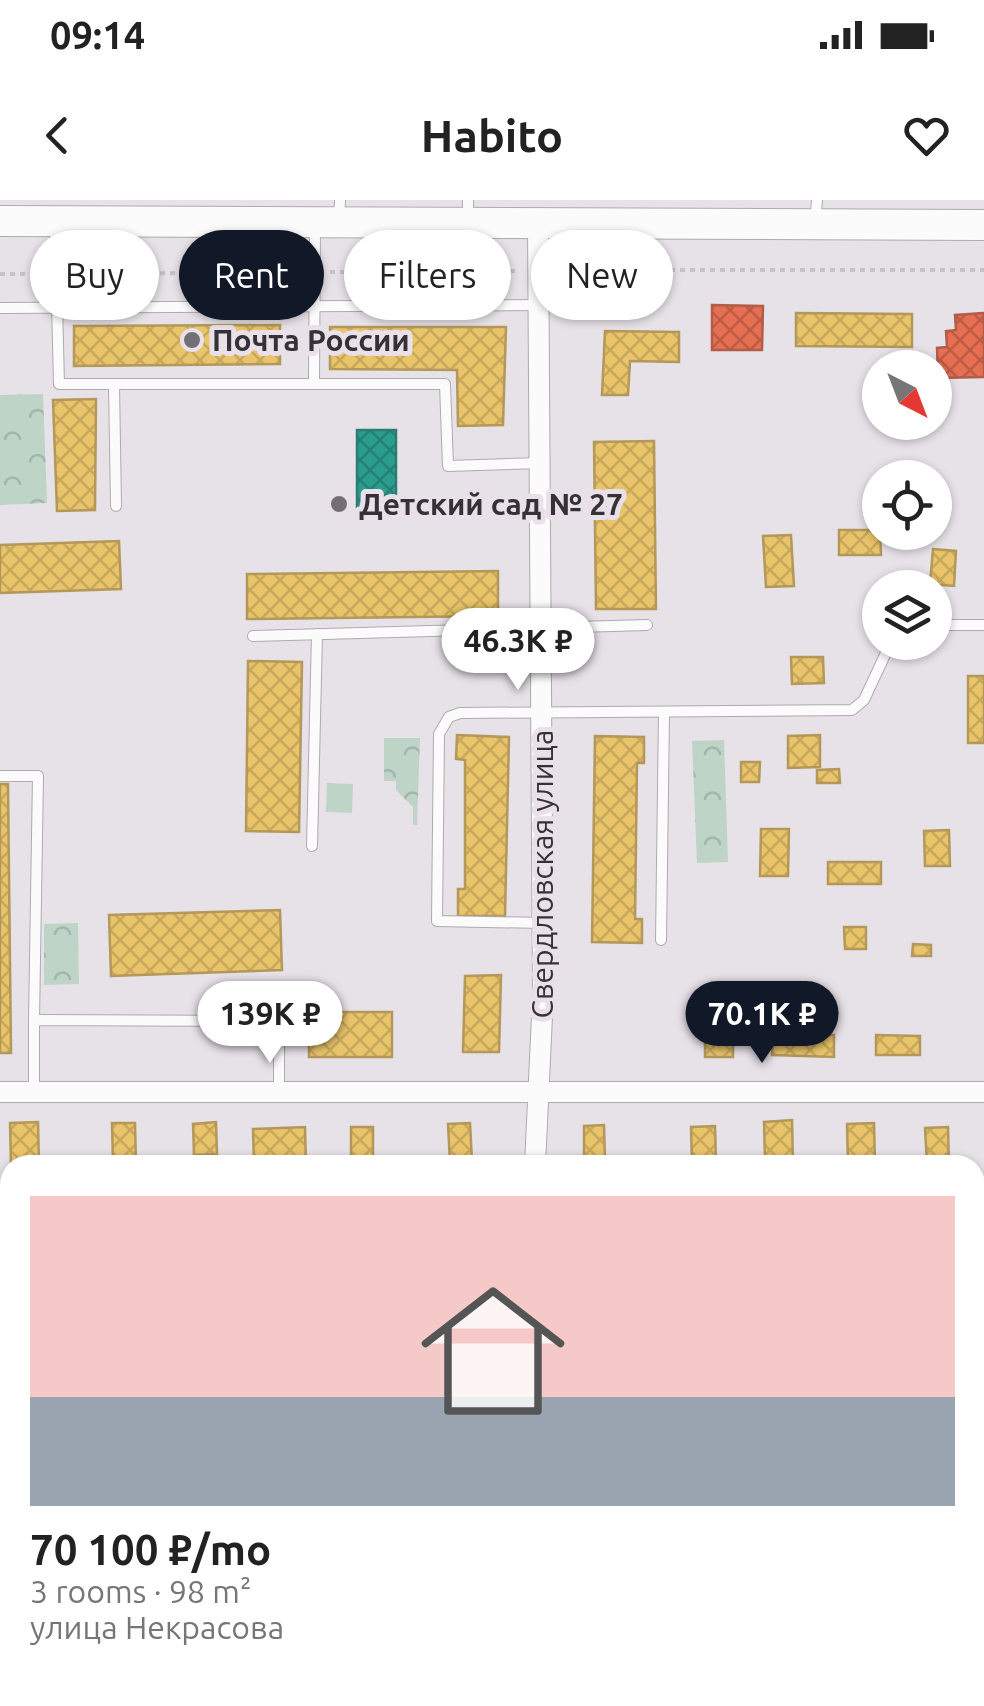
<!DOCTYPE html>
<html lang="en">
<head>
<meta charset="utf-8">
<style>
  body { margin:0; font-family:Ubuntu,sans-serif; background:#f6f6f6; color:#222; height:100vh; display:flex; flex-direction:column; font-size:38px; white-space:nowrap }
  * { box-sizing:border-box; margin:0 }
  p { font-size:32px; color:#767676 }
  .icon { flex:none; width:55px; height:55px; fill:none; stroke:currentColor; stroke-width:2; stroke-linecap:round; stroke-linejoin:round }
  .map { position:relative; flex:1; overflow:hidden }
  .sheet { position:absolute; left:0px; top:955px; width:985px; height:552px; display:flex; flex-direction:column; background:#fff; border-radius:30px 30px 0 0; box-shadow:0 2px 8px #0004 }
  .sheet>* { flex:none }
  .guide { position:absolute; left:30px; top:30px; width:925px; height:90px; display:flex; gap:20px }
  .needle { width:65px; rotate:138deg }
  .fabs { position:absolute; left:862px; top:150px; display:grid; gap:20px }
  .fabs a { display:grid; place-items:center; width:90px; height:90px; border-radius:50%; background:#fff; box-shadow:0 2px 8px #0004; font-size:50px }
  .price { position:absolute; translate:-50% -85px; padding:0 22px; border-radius:35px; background:#fff; color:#222; font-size:32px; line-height:65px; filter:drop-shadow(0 2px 5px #0008) }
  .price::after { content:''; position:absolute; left:50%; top:60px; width:30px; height:22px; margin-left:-15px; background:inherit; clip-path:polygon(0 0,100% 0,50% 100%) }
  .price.current { background:#111827; color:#fff }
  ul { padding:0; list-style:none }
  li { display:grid; align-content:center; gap:20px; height:530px; padding:0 30px }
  li span { display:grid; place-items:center; height:310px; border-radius:0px; color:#555 }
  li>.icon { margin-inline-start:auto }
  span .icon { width:180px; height:180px; fill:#fffc; stroke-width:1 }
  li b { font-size:42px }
  .pill { padding:0 35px; border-radius:45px; background:#fff; box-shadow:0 2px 8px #0004; font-size:35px; line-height:90px }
  .pill.current { background:#111827; color:#fff }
  .status { display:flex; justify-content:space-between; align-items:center; height:70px; padding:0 50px; background:#fff; direction:ltr }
  .status svg { height:28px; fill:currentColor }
  header { display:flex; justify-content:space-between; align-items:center; height:130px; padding:0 30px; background:#fff; font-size:45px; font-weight:600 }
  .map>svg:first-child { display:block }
  .park { fill:url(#park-crowns) }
  .homes { fill:url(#homes-cross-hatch); stroke:#b3985a; stroke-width:2.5 }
  .shops { fill:url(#shops-cross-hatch); stroke:#b25d49; stroke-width:2.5 }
  .schools { fill:url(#schools-cross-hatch); stroke:#2d7d74; stroke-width:2.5 }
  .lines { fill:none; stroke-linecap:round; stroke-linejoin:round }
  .service-casing { stroke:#aeaaae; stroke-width:12 }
  .minor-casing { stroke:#aeaaae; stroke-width:22 }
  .secondary-casing { stroke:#aeaaae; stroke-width:32 }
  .path { stroke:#c5c3c6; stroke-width:4; stroke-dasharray:5 5; stroke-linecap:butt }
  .service { stroke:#fbfbfc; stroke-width:10 }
  .minor { stroke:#fbfbfc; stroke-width:20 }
  .secondary { stroke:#fbfbfc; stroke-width:30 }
  .poi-dot { fill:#737074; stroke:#e9e0ea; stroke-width:4 }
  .labels { text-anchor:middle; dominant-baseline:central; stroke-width:10; stroke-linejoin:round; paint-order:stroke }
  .poi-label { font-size:30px; font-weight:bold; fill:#353236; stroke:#e9e0ea; text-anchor:start }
  .street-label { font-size:30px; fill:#353236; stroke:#e9e0ea }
</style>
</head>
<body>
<div class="status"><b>09:14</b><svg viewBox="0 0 49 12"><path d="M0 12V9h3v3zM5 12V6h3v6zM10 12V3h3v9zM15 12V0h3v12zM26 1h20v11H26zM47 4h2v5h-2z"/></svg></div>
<header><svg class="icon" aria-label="back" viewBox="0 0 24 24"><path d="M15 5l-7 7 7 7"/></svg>Habito<svg class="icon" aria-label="heart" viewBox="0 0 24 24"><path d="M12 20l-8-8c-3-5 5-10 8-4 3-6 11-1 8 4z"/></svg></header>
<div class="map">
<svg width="984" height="1506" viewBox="0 0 984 1506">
  <defs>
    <pattern id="park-crowns" width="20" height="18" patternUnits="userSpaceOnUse" patternTransform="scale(2.5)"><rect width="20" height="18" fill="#bdd4c7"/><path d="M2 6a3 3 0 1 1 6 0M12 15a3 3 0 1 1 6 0" fill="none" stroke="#a3b6ac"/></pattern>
    <pattern id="homes-cross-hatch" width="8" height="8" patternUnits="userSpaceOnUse" patternTransform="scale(2.5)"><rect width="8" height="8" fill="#e9c46a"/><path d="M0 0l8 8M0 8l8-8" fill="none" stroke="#c8a95c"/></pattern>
    <pattern id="shops-cross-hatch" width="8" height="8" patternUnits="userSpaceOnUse" patternTransform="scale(2.5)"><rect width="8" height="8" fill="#e76f51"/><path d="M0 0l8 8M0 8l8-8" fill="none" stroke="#bc5c44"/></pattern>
    <pattern id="schools-cross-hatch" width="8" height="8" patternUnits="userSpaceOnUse" patternTransform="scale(2.5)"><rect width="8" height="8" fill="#2a9d8f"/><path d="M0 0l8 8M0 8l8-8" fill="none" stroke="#258176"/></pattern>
  </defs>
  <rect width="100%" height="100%" fill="#e7e2e8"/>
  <!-- park -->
  <g class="park">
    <path d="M 43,194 L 47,303 L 0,305 L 0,195 Z"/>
    <path d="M 384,538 L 420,538 L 417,625 L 413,625 L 413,607 L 396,590 L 396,581 L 384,581 Z"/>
    <path d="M 724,540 L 728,662 L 697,663 L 692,541 Z"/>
    <path d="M 327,583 L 353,584 L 352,613 L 326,612 Z"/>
    <path d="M 78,723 L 79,784 L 44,785 L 44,724 Z"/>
  </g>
  <!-- homes -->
  <g class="homes">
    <path d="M 796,113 L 912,114 L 912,147 L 796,146 Z"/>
    <path d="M 280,125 L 280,164 L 74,166 L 74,126 Z"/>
    <path d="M 330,127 L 506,127 L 503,225 L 458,226 L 457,170 L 330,169 Z"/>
    <path d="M 605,131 L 679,132 L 679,162 L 630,161 L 628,195 L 602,195 Z"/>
    <path d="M 96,199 L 95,310 L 57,311 L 53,200 Z"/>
    <path d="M 654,241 L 656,409 L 596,409 L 594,242 Z"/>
    <path d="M 839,330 L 880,330 L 881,355 L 839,355 Z"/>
    <path d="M 791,335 L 794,386 L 766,387 L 763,336 Z"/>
    <path d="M 119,341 L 121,389 L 0,393 L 0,345 Z"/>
    <path d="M 933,349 L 956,351 L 954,386 L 930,384 Z"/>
    <path d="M 498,371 L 498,416 L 247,419 L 247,374 Z"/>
    <path d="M 791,457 L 823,457 L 824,483 L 792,484 Z"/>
    <path d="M 248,461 L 302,462 L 299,632 L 246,631 Z"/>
    <rect x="968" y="476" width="16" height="67"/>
    <path d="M 457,535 L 509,537 L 505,716 L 458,716 L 458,689 L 465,689 L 465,560 L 456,559 Z"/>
    <path d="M 820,535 L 820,567 L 788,568 L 788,536 Z"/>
    <path d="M 595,536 L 644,537 L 644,563 L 637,563 L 635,719 L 642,719 L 642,743 L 592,742 Z"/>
    <path d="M 741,562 L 760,562 L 759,582 L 741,582 Z"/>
    <path d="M 839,569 L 840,583 L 817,583 L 817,570 Z"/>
    <path d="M 0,584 L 8,584 L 11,853 L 0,853 Z"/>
    <path d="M 761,629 L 789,629 L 788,676 L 760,676 Z"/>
    <path d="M 949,630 L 950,666 L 925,666 L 924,631 Z"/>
    <rect x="828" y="662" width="53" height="22"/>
    <path d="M 280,710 L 282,770 L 111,776 L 109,715 Z"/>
    <path d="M 844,727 L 866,727 L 866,749 L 845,749 Z"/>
    <path d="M 913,744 L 931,745 L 931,756 L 912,756 Z"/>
    <path d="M 501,775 L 499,852 L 463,852 L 465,776 Z"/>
    <rect x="309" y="812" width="83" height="45"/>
    <path d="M 773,833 L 834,835 L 834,857 L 772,855 Z"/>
    <rect x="705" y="835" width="28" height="22"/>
    <path d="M 876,835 L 920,836 L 920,855 L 876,855 Z"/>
    <path d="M 792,920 L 793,961 L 765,962 L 764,922 Z"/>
    <path d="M 38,922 L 39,965 L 11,965 L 10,923 Z"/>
    <path d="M 216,922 L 217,954 L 194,955 L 193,924 Z"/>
    <path d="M 112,923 L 135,923 L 136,965 L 113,965 Z"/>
    <path d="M 470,923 L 472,961 L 450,963 L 448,924 Z"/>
    <path d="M 874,923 L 875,962 L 848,964 L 847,924 Z"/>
    <path d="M 604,925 L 605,961 L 584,961 L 584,926 Z"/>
    <path d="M 715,926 L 716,963 L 692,964 L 691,927 Z"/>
    <path d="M 305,927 L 306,965 L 254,965 L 253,929 Z"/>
    <rect x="351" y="927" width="22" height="38"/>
    <path d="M 948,927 L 949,965 L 927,965 L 925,928 Z"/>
  </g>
  <!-- shops -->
  <g class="shops">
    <path d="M 712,105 L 763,106 L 762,150 L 712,150 Z"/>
    <path d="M 984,113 L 984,177 L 938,178 L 937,148 L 947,147 L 946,131 L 956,130 L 955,115 Z"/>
  </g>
  <!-- schools -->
  <rect class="schools" x="357" y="230" width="39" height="80"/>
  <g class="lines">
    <!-- service casing -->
    <g class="service-casing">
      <g id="service">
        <path d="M 339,21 L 340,0"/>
        <path d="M 55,22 L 59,184 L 445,184 L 448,266 L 540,263"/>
        <path d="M 468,22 L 468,0"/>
        <path d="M 815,23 L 817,0"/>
        <path d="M 0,108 L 538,105"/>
        <path d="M 314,182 L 315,28"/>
        <path d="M 114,184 L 116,306"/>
        <path d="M 935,425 L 984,425"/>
        <path d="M 253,436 L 647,425"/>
        <path d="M 0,576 L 38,576 L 34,820"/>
        <path d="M 312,646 L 317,434"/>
        <path d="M 543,723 L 437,721 L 439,534 L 449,517 L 460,513 L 852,510 L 864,500 L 891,442"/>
        <path d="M 661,740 L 664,514"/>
        <path d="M 34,892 L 34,820 L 279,821 L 279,891"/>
      </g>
    </g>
    <!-- minor casing -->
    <g class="minor-casing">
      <g id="minor">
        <path d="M 0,892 L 984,892"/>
        <path d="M 535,965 L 543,795 L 538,23"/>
        <path d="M 975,1312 L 984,1312"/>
        <path d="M 0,1313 L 10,1313"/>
        <path d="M 536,1506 L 536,1498"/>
      </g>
    </g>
    <!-- secondary casing -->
    <g class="secondary-casing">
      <path id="secondary" d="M 0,21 L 984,25"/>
    </g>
    <!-- path -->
    <g class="path">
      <path d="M 560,70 L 984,70"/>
      <path d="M 330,72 L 520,71"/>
      <path d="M 0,74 L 40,74"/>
      <path d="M 70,74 L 300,72"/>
    </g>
    <!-- service -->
    <use href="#service" class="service"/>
    <!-- minor -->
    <use href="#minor" class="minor"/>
    <!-- secondary -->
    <use href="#secondary" class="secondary"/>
  </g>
  <!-- markers -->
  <g class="poi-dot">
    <circle cx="192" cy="140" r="10"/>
    <circle cx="339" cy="304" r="10"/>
  </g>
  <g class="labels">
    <!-- poi labels -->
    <g class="poi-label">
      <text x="212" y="140">Почта России</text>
      <text x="359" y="304">Детский сад № 27</text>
    </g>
    <!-- street labels -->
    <g class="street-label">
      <text transform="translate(542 674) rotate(-90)">Свердловская улица</text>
    </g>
  </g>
</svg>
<div class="fabs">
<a><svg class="needle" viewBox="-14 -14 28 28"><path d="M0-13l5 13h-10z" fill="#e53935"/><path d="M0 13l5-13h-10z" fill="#767676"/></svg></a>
<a><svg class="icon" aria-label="locate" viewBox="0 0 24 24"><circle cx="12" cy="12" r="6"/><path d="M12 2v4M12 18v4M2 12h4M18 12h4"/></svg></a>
<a><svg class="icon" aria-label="layers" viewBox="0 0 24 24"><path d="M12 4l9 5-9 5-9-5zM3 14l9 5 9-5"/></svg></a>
</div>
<b class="price" style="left:518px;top:493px">46.3K ₽</b>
<b class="price" style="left:270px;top:866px">139K ₽</b>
<b class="price current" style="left:762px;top:866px">70.1K ₽</b>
<div class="guide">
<a class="pill">Buy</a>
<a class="pill current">Rent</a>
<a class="pill">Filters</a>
<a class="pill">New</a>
</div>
<section class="sheet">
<ul>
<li><span style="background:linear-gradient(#f6c9c9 65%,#9aa5b1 0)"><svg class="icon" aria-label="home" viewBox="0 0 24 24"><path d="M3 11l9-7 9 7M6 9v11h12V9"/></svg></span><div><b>70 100 ₽/mo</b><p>3 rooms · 98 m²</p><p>улица Некрасова</p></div></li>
</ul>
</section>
</div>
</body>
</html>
